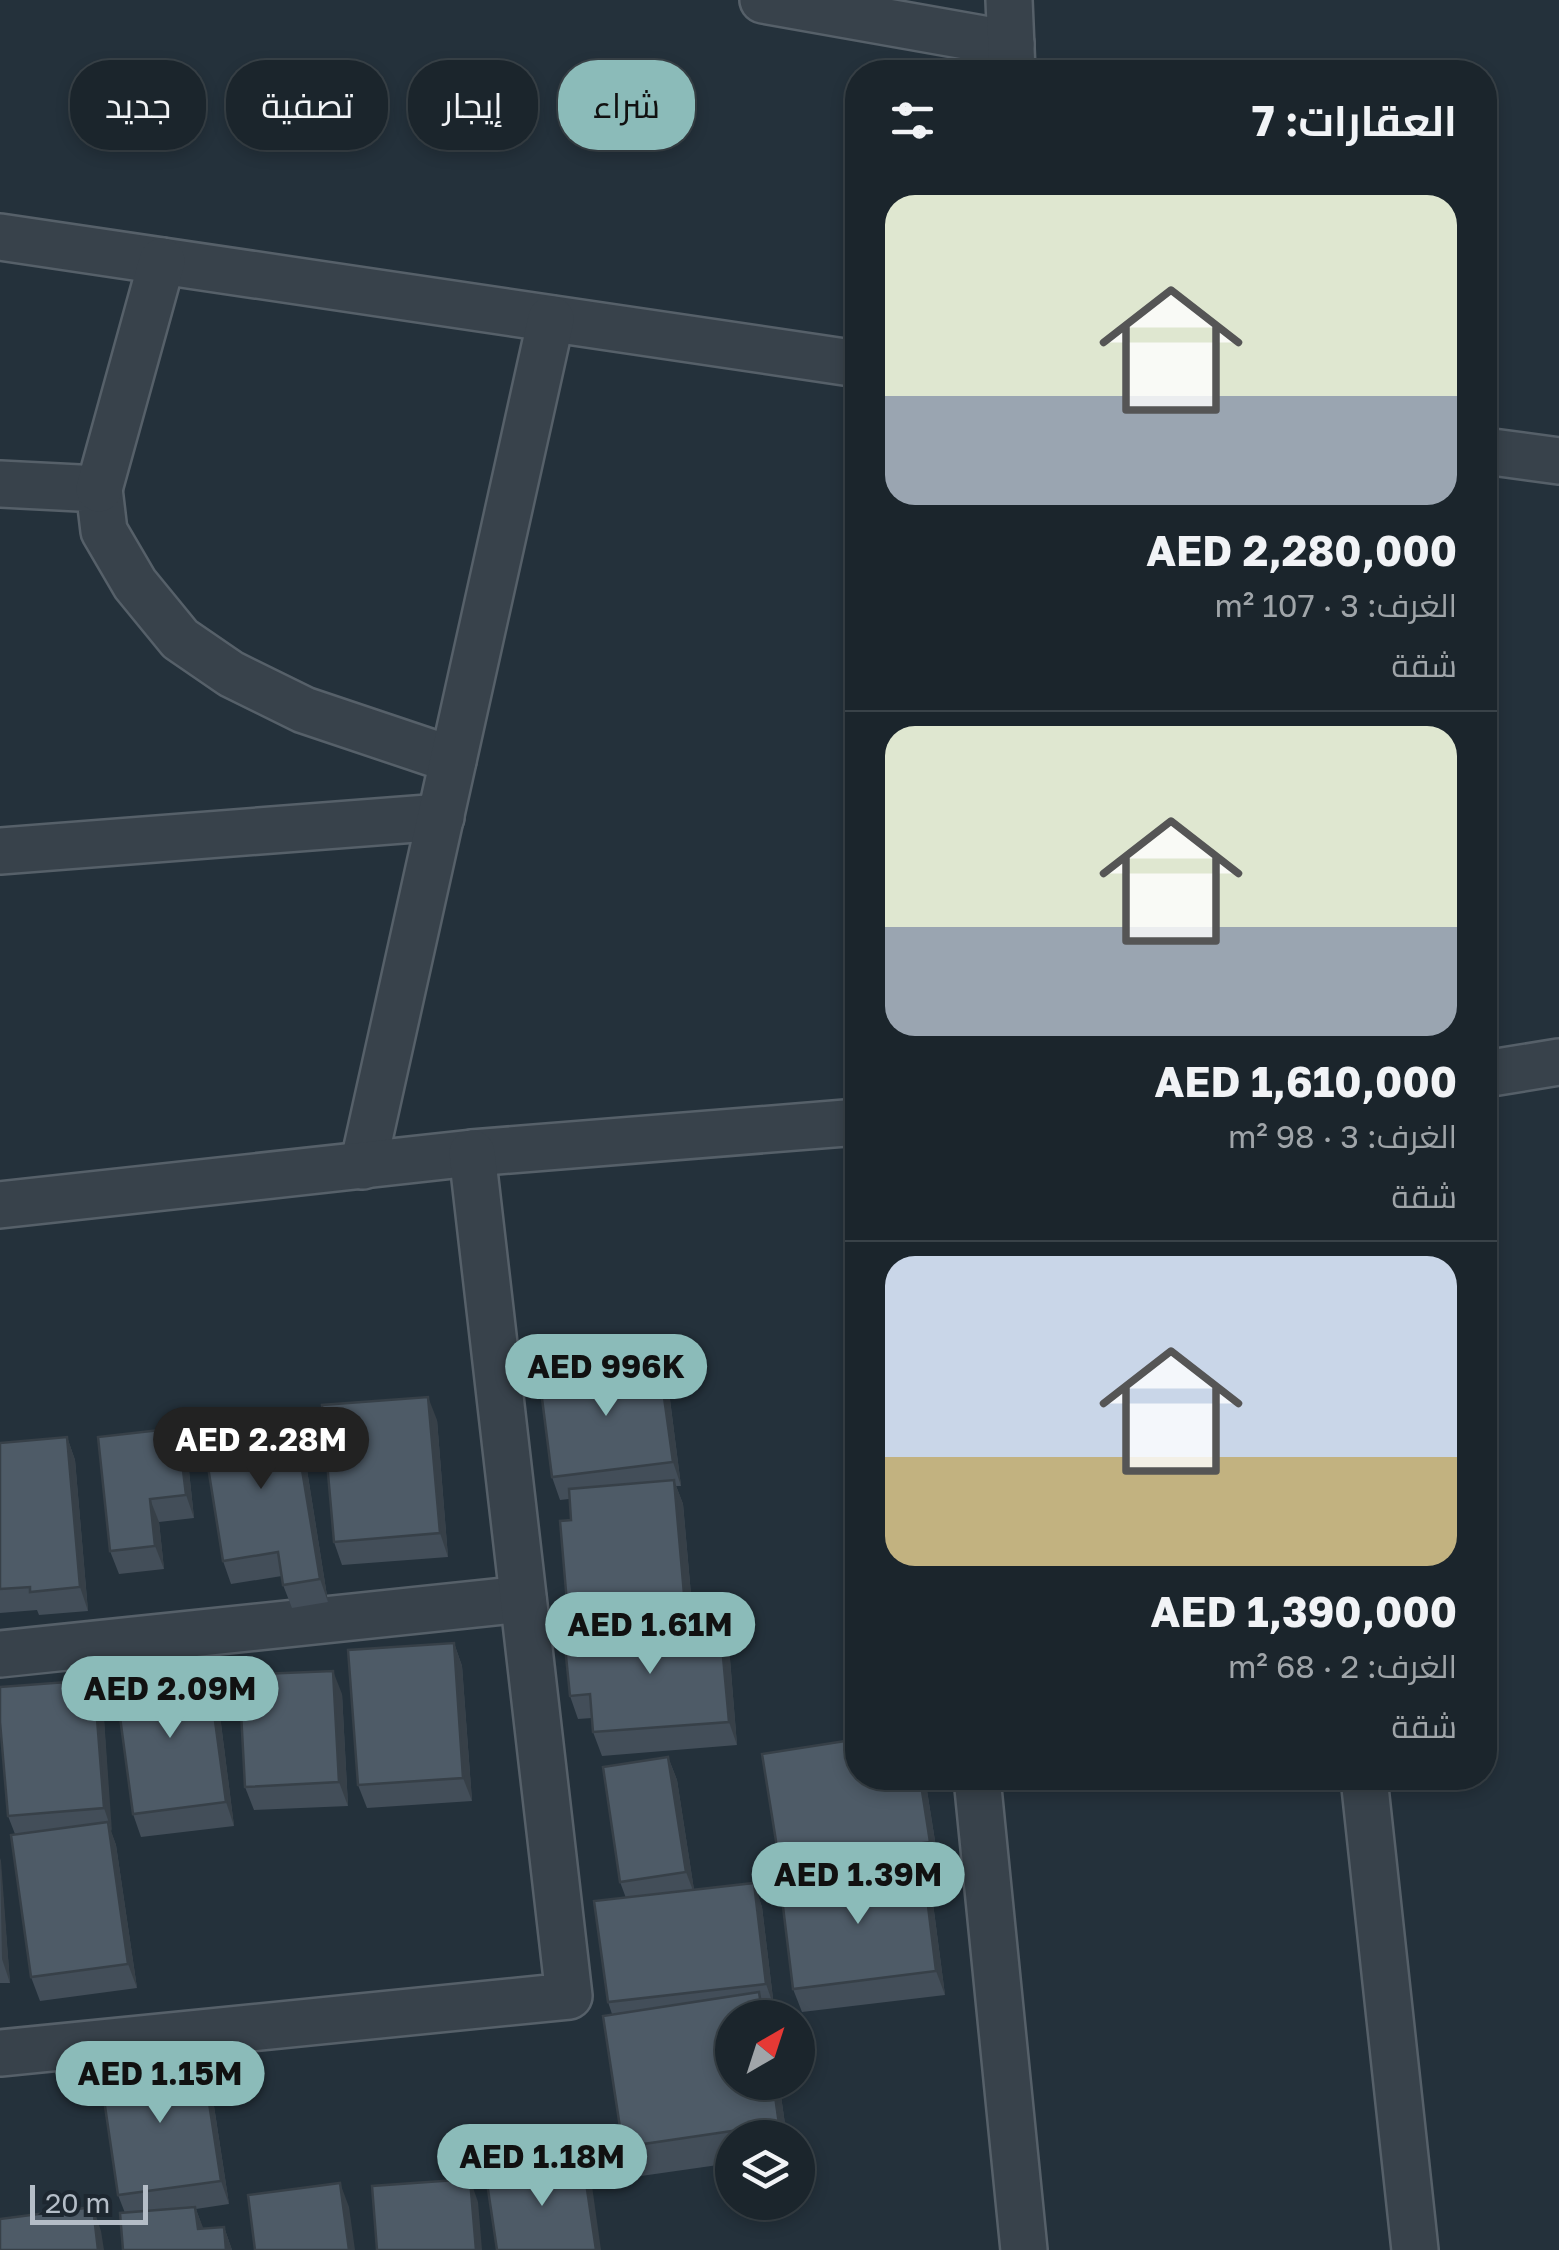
<!DOCTYPE html>
<html lang="ar">
<head>
<meta charset="utf-8">
<style>
  body { margin:0; font-family:"Golos Text",Cairo,sans-serif; background:#242d34; color:#f1f3f6; direction:rtl; height:100vh; display:flex; flex-direction:column; font-size:38px; white-space:nowrap }
  * { box-sizing:border-box; margin:0 }
  p { font-size:32px; color:#a0a5a9 }
  .icon { flex:none; width:55px; height:55px; fill:none; stroke:currentColor; stroke-width:2; stroke-linecap:round; stroke-linejoin:round }
  .map { position:relative; flex:1; overflow:hidden; direction:ltr }
  .details { position:absolute; left:845px; top:60px; width:652px; height:1730px; display:flex; flex-direction:column; background:#1b252c; border-radius:40px; box-shadow:0 5px 15px #0003,0 0 0 2px #394248; direction:rtl }
  .details>* { flex:none }
  .hud { position:absolute; left:30px; top:60px; width:665px; height:90px; direction:rtl; display:flex; gap:20px }
  .needle { width:65px; rotate:39deg }
  .fabs { position:absolute; left:715px; top:2000px; display:grid; gap:20px }
  .fabs a { display:grid; place-items:center; width:100px; height:100px; border-radius:50%; background:#1b252c; box-shadow:0 5px 15px #0003,0 0 0 2px #394248; font-size:50px }
  .scale { position:absolute; left:30px; bottom:25px; width:118px; box-sizing:border-box; padding-left:10px; border:5px solid #b4bdc7; border-top:0; font-size:28px; line-height:35px; white-space:nowrap; color:#b4bdc7; -webkit-text-stroke:8px #1d2730; paint-order:stroke }
  .price { position:absolute; translate:-50% -85px; padding:0 22px; border-radius:35px; background:#8bbbb9; color:#111; font-size:32px; line-height:65px; filter:drop-shadow(0 2px 5px #0008) }
  .price::after { content:''; position:absolute; left:50%; top:60px; width:30px; height:22px; margin-left:-15px; background:inherit; clip-path:polygon(0 0,100% 0,50% 100%) }
  .price.selected { background:#222; color:#fff }
  ul { padding:0; list-style:none }
  li { display:grid; align-content:center; gap:20px; height:530px; padding:0 40px }
  li+li { border-top:2px solid #394248 }
  li span { display:grid; place-items:center; height:310px; border-radius:30px; color:#555 }
  li>.icon { margin-inline-start:auto }
  span .icon { width:180px; height:180px; fill:#fffc; stroke-width:1 }
  li b { font-size:42px }
  h2 { display:flex; justify-content:space-between; align-items:center; height:120px; padding:0 40px; font-size:42px }
  .tag { padding:0 35px; border-radius:40px; background:#1b252c; box-shadow:0 5px 15px #0003,0 0 0 2px #394248; font-size:35px; line-height:90px }
  .tag.selected { background:#8bbbb9; color:#111 }
  .map>svg:first-child { display:block }
  .lines { fill:none; stroke-linecap:round; stroke-linejoin:round }
  .street-casing { stroke:#566069; stroke-width:50 }
  .street { stroke:#38424b; stroke-width:45 }
  .wall { fill:#434e59 }
  .shaded-wall { fill:#374048 }
  .building { fill:#4e5b67; stroke:#374048; stroke-width:2.5 }
</style>
</head>
<body>
<div class="map">
<svg width="1559" height="2250" viewBox="0 0 1559 2250">
  <rect width="100%" height="100%" fill="#24313b"/>
  <g class="lines">
    <!-- street casing -->
    <g class="street-casing">
      <g id="street">
        <path d="M 763,0 L 1011,44"/>
        <path d="M 1009,0 L 1012,72"/>
        <path d="M 0,237 L 858,364"/>
        <path d="M 1485,451 L 1559,461"/>
        <path d="M 0,484 L 99,489 L 104,531 L 135,584 L 180,639 L 231,674 L 304,710 L 453,760"/>
        <path d="M 99,489 L 162,261"/>
        <path d="M 0,851 L 441,817"/>
        <path d="M 1485,1074 L 1559,1062"/>
        <path d="M 363,1166 L 551,319"/>
        <path d="M 0,1205 L 472,1153 L 858,1122"/>
        <path d="M 0,1654 L 523,1599"/>
        <path d="M 977,1778 L 1024,2250"/>
        <path d="M 1364,1778 L 1415,2250"/>
        <path d="M 0,2053 L 569,1996 L 472,1153"/>
      </g>
    </g>
    <!-- street -->
    <use href="#street" class="street"/>
  </g>
  <!-- wall -->
  <g class="wall">
    <path d="M 668,1384 L 681,1486 L 676,1486 L 683,1504 L 693,1617 L 575,1626 L 567,1603 L 571,1520 L 569,1499 L 560,1500 L 552,1477 Z"/>
    <path d="M 292,1409 L 301,1432 L 328,1602 L 292,1608 L 283,1585 L 282,1576 L 231,1584 L 223,1561 Z"/>
    <path d="M 437,1420 L 448,1557 L 342,1565 L 334,1542 Z"/>
    <path d="M 67,1437 L 75,1460 L 88,1611 L 39,1615 L 37,1610 L 0,1613 L 0,1443 Z"/>
    <path d="M 187,1452 L 194,1518 L 159,1522 L 164,1569 L 119,1574 L 110,1551 Z"/>
    <path d="M 720,1624 L 729,1647 L 737,1745 L 602,1756 L 593,1732 L 592,1718 L 578,1719 L 570,1696 Z"/>
    <path d="M 454,1643 L 462,1666 L 472,1801 L 367,1808 L 358,1785 Z"/>
    <path d="M 217,1692 L 234,1826 L 141,1837 L 133,1814 Z"/>
    <path d="M 342,1694 L 348,1806 L 254,1810 L 245,1787 Z"/>
    <path d="M 103,1704 L 111,1832 L 116,1845 L 137,1988 L 40,2001 L 31,1977 L 15,1834 L 8,1816 Z"/>
    <path d="M 668,1757 L 677,1780 L 694,1890 L 754,1883 L 762,1907 L 774,2007 L 765,2008 L 768,2018 L 732,2018 L 732,2082 L 779,2082 L 787,2138 L 732,2138 L 732,2163 L 634,2177 L 623,2147 L 612,2014 L 608,2002 L 626,1898 L 620,1882 Z"/>
    <path d="M 925,1778 L 939,1866 L 924,1868 L 931,1888 L 945,1995 L 802,2012 L 793,1989 L 785,1881 L 780,1866 Z"/>
    <path d="M 0,1858 L 10,1983 L 0,1983 Z"/>
    <path d="M 202,2057 L 210,2080 L 229,2204 L 196,2209 L 203,2229 L 224,2227 L 232,2250 L 123,2250 L 125,2213 L 118,2195 Z"/>
  </g>
  <!-- shaded-wall -->
  <g class="shaded-wall">
    <path d="M 659,1361 L 668,1384 L 681,1486 L 673,1462 Z"/>
    <path d="M 428,1397 L 437,1420 L 448,1557 L 440,1533 Z"/>
    <path d="M 292,1409 L 301,1432 L 328,1602 L 320,1579 Z"/>
    <path d="M 178,1428 L 187,1452 L 194,1518 L 186,1495 Z"/>
    <path d="M 67,1437 L 75,1460 L 88,1611 L 80,1587 Z"/>
    <path d="M 674,1480 L 683,1504 L 693,1617 L 684,1594 Z"/>
    <path d="M 150,1499 L 159,1522 L 164,1569 L 155,1546 Z"/>
    <path d="M 720,1624 L 729,1647 L 737,1745 L 729,1722 Z"/>
    <path d="M 454,1643 L 462,1666 L 472,1801 L 463,1778 Z"/>
    <path d="M 208,1669 L 217,1692 L 234,1826 L 226,1802 Z"/>
    <path d="M 333,1671 L 342,1694 L 348,1806 L 339,1782 Z"/>
    <path d="M 94,1680 L 103,1704 L 112,1832 L 104,1808 Z"/>
    <path d="M 668,1757 L 677,1780 L 695,1896 L 686,1872 Z"/>
    <path d="M 920,1778 L 925,1778 L 939,1866 L 930,1842 Z"/>
    <path d="M 108,1822 L 116,1845 L 137,1988 L 128,1964 Z"/>
    <path d="M 0,1858 L 1,1861 L 10,1983 L 2,1959 Z"/>
    <path d="M 923,1865 L 931,1888 L 945,1995 L 936,1971 Z"/>
    <path d="M 754,1883 L 762,1907 L 774,2007 L 766,1984 Z"/>
    <path d="M 759,1992 L 768,2018 L 763,2018 Z"/>
    <path d="M 202,2057 L 210,2080 L 229,2204 L 221,2181 Z"/>
    <path d="M 773,2082 L 779,2082 L 787,2138 L 784,2138 L 779,2124 Z"/>
    <path d="M 583,2162 L 592,2186 L 601,2250 L 596,2250 Z"/>
    <path d="M 470,2179 L 478,2202 L 482,2250 L 476,2250 Z"/>
    <path d="M 340,2183 L 349,2207 L 355,2250 L 349,2250 Z"/>
    <path d="M 93,2207 L 101,2231 L 104,2250 L 98,2250 Z"/>
    <path d="M 195,2207 L 204,2230 L 198,2229 Z"/>
    <path d="M 224,2227 L 232,2250 L 226,2250 Z"/>
  </g>
  <!-- building -->
  <g class="building">
    <path d="M 659,1361 L 673,1462 L 552,1477 L 539,1375 Z"/>
    <path d="M 428,1397 L 440,1533 L 334,1542 L 322,1405 Z"/>
    <path d="M 292,1409 L 320,1579 L 283,1585 L 278,1552 L 223,1561 L 201,1423 Z"/>
    <path d="M 178,1428 L 186,1495 L 150,1499 L 155,1546 L 110,1551 L 98,1437 Z"/>
    <path d="M 67,1437 L 80,1587 L 30,1592 L 30,1587 L 0,1589 L 0,1443 Z"/>
    <path d="M 674,1480 L 684,1594 L 567,1603 L 560,1521 L 571,1520 L 569,1489 Z"/>
    <path d="M 720,1624 L 729,1722 L 593,1732 L 590,1694 L 570,1696 L 564,1636 Z"/>
    <path d="M 454,1643 L 463,1778 L 358,1785 L 348,1650 Z"/>
    <path d="M 208,1669 L 226,1802 L 133,1814 L 115,1680 Z"/>
    <path d="M 333,1671 L 339,1782 L 245,1787 L 239,1675 Z"/>
    <path d="M 94,1680 L 104,1808 L 8,1816 L 0,1722 L 0,1687 Z"/>
    <path d="M 858,1739 L 858,1778 L 920,1778 L 930,1842 L 780,1866 L 762,1754 Z"/>
    <path d="M 668,1757 L 686,1872 L 620,1882 L 603,1767 Z"/>
    <path d="M 108,1822 L 128,1964 L 31,1977 L 11,1835 Z"/>
    <path d="M 923,1865 L 936,1971 L 793,1989 L 780,1882 Z"/>
    <path d="M 754,1883 L 766,1984 L 608,2002 L 594,1901 Z"/>
    <path d="M 759,1992 L 763,2018 L 732,2018 L 732,2082 L 773,2082 L 779,2124 L 623,2147 L 603,2016 Z"/>
    <path d="M 202,2057 L 221,2181 L 118,2195 L 100,2072 Z"/>
    <path d="M 583,2162 L 596,2250 L 497,2250 L 486,2176 Z"/>
    <path d="M 470,2179 L 476,2250 L 377,2250 L 372,2186 Z"/>
    <path d="M 340,2183 L 349,2250 L 255,2250 L 248,2195 Z"/>
    <path d="M 93,2207 L 98,2250 L 0,2250 L 0,2219 Z"/>
    <path d="M 195,2207 L 198,2229 L 224,2227 L 226,2250 L 123,2250 L 120,2213 Z"/>
  </g>
</svg>
<div class="fabs">
<a><svg class="needle" viewBox="-14 -14 28 28"><path d="M0-13l5 13h-10z" fill="#e53935"/><path d="M0 13l5-13h-10z" fill="#a0a5a9"/></svg></a>
<a><svg class="icon" aria-label="layers" viewBox="0 0 24 24"><path d="M12 4l9 5-9 5-9-5zM3 14l9 5 9-5"/></svg></a>
</div>
<div class="scale">20 m</div>
<b class="price" style="left:606px;top:1419px">AED 996K</b>
<b class="price selected" style="left:261px;top:1492px">AED 2.28M</b>
<b class="price" style="left:650px;top:1677px">AED 1.61M</b>
<b class="price" style="left:170px;top:1741px">AED 2.09M</b>
<b class="price" style="left:858px;top:1927px">AED 1.39M</b>
<b class="price" style="left:160px;top:2126px">AED 1.15M</b>
<b class="price" style="left:542px;top:2209px">AED 1.18M</b>
<div class="hud">
<a class="tag selected">شراء</a>
<a class="tag">إيجار</a>
<a class="tag">تصفية</a>
<a class="tag">جديد</a>
</div>
<section class="details">
<h2>العقارات: 7<svg class="icon" aria-label="filters" viewBox="0 0 24 24"><path d="M4 7h16M4 17h16"/><circle cx="9" cy="7" r="2"/><circle cx="15" cy="17" r="2"/></svg></h2>
<ul>
<li><span style="background:linear-gradient(#dfe7d0 65%,#9aa5b1 0)"><svg class="icon" aria-label="home" viewBox="0 0 24 24"><path d="M3 11l9-7 9 7M6 9v11h12V9"/></svg></span><div><b>AED 2,280,000</b><p>الغرف: 3 · 107 m²</p><p>شقة</p></div></li>
<li><span style="background:linear-gradient(#dfe7d0 65%,#9aa5b1 0)"><svg class="icon" aria-label="home" viewBox="0 0 24 24"><path d="M3 11l9-7 9 7M6 9v11h12V9"/></svg></span><div><b>AED 1,610,000</b><p>الغرف: 3 · 98 m²</p><p>شقة</p></div></li>
<li><span style="background:linear-gradient(#c9d6e8 65%,#c2b280 0)"><svg class="icon" aria-label="home" viewBox="0 0 24 24"><path d="M3 11l9-7 9 7M6 9v11h12V9"/></svg></span><div><b>AED 1,390,000</b><p>الغرف: 2 · 68 m²</p><p>شقة</p></div></li>
</ul>
</section>
</div>
</body>
</html>
